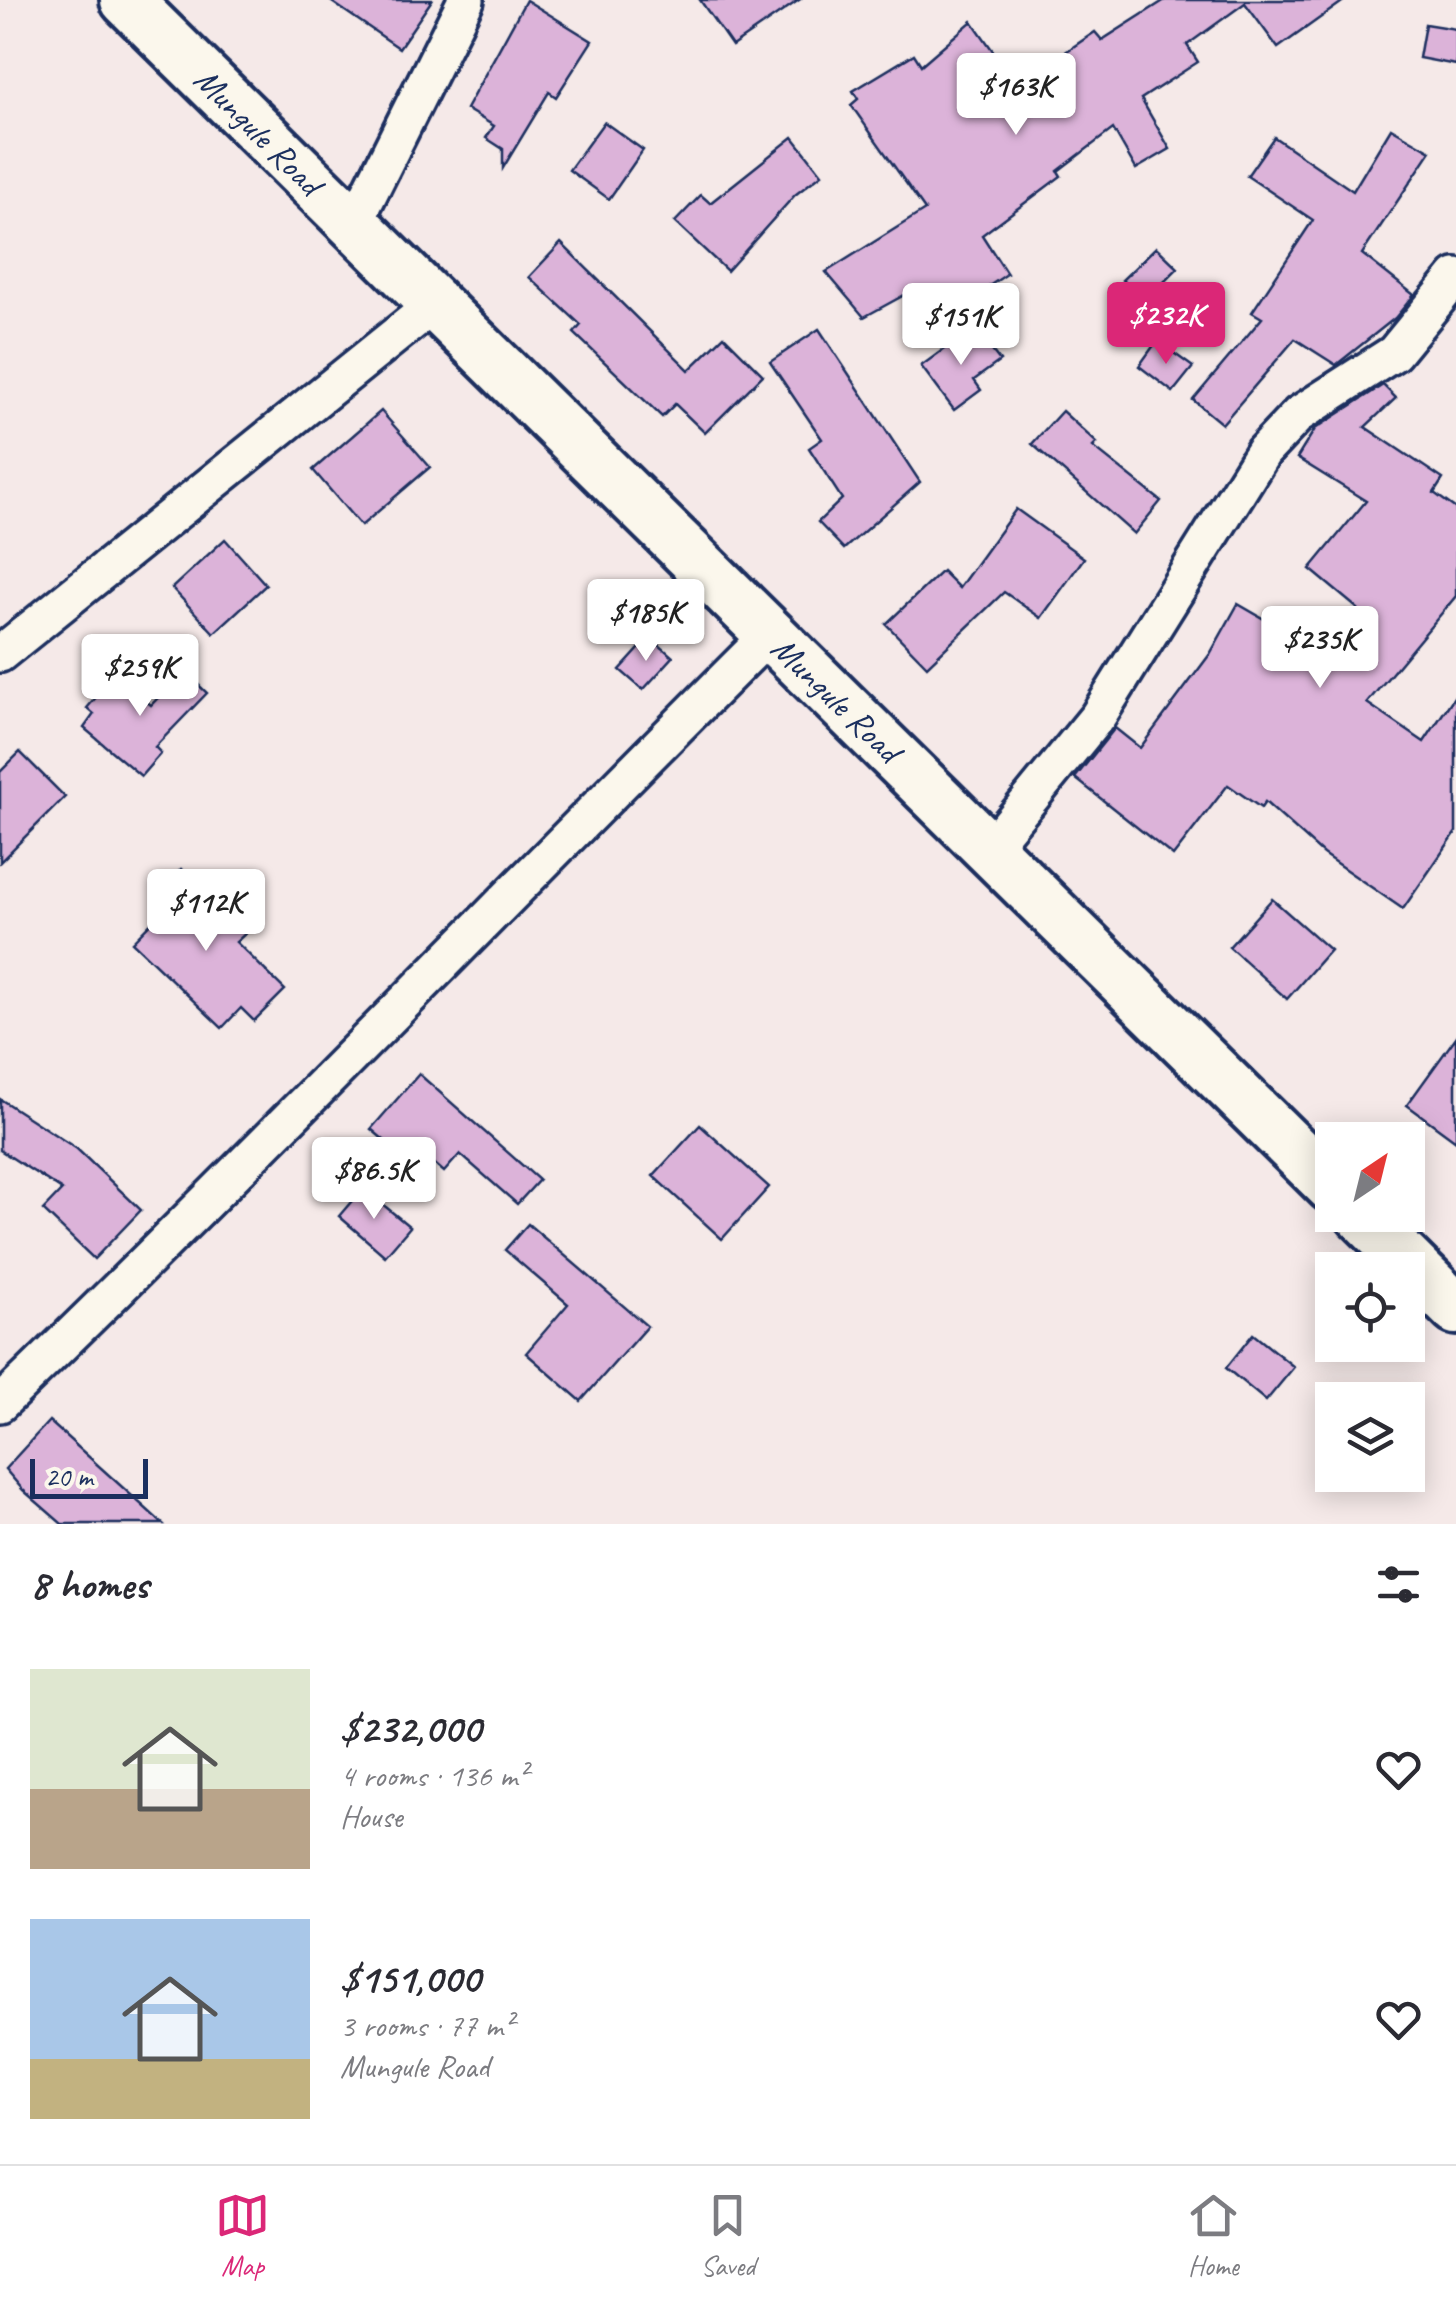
<!DOCTYPE html>
<html lang="en">
<head>
<meta charset="utf-8">
<style>
  body { margin:0; font-family:Caveat,sans-serif; background:#f7f7f7; color:#2b2b33; height:100vh; display:flex; flex-direction:column; font-size:38px; white-space:nowrap }
  * { box-sizing:border-box; margin:0 }
  p { font-size:32px; color:#7c7c81 }
  .icon { flex:none; width:55px; height:55px; fill:none; stroke:currentColor; stroke-width:2; stroke-linecap:round; stroke-linejoin:round }
  .map { position:relative; height:1524px; overflow:hidden }
  .drawer { display:flex; flex-direction:column; background:#fff; flex:1 }
  .drawer>* { flex:none }
  .needle { width:65px; rotate:35deg }
  .controls { position:absolute; left:1315px; top:1122px; display:grid; gap:20px }
  .controls a { display:grid; place-items:center; width:110px; height:110px; border-radius:0px; background:#fff; box-shadow:0 5px 25px #0003; font-size:50px }
  .scale { position:absolute; left:30px; bottom:25px; width:118px; box-sizing:border-box; padding-left:10px; border:5px solid #1b2f5e; border-top:0; font-size:28px; line-height:35px; white-space:nowrap; color:#1b2f5e; -webkit-text-stroke:8px #fbf7ec; paint-order:stroke }
  .price { position:absolute; translate:-50% -85px; padding:0 22px; border-radius:10px; background:#fff; color:#222; font-size:32px; line-height:65px; filter:drop-shadow(0 2px 5px #0008) }
  .price::after { content:''; position:absolute; left:50%; top:60px; width:30px; height:22px; margin-left:-15px; background:inherit; clip-path:polygon(0 0,100% 0,50% 100%) }
  .price.on { background:#db2777; color:#fff }
  ul { padding:0; list-style:none }
  li { display:flex; align-items:center; gap:30px; height:250px; padding:0 30px }
  li span { display:grid; place-items:center; flex:none; width:280px; height:200px; border-radius:0px; color:#555 }
  li>.icon { margin-inline-start:auto }
  span .icon { width:120px; height:120px; fill:#fffc; stroke-width:1 }
  li b { font-size:42px }
  h2 { display:flex; justify-content:space-between; align-items:center; height:120px; padding:0 30px; font-size:42px }
  .menu { display:flex; justify-content:space-around; align-items:center; height:140px; border-top:2px solid #e1e1e2; background:#fff; font-size:28px; color:#7c7c81 }
  .menu a { display:grid; justify-items:center; gap:5px }
  .menu .on { color:#db2777 }
  .map>svg:first-child { display:block }
  .building { fill:#dcb3d9; stroke:#1b2f5e; stroke-width:2.5 }
  .lines { fill:none; stroke-linecap:round; stroke-linejoin:round }
  .street-casing { stroke:#1b2f5e; stroke-width:42 }
  .secondary-casing { stroke:#1b2f5e; stroke-width:58 }
  .street { stroke:#fbf7ec; stroke-width:35 }
  .secondary { stroke:#fbf7ec; stroke-width:50 }
  .labels { text-anchor:middle; dominant-baseline:central; stroke-width:8; stroke-linejoin:round; paint-order:stroke }
  .street-label { font-size:35px; fill:#1b2f5e; stroke:#fbf7ec }
</style>
</head>
<body>
<div class="map">
<svg width="1456" height="1524" viewBox="0 0 1456 1524">
  <rect width="100%" height="100%" fill="#f5e9e8"/>
  <filter id="ink" filterUnits="userSpaceOnUse"><feTurbulence type="fractalNoise" baseFrequency=".01" numOctaves="2"/><feDisplacementMap in="SourceGraphic" scale="20" xChannelSelector="R" yChannelSelector="G"/><feConvolveMatrix kernelMatrix="1 2 1 2 8 2 1 2 1" color-interpolation-filters="sRGB"/></filter>
  <g filter="url(#ink)">
    <!-- building -->
    <g class="building">
      <path d="M 329,0 L 432,0 L 399,48 Z"/>
      <path d="M 526,0 L 592,41 L 556,97 L 549,92 L 503,168 L 503,149 L 486,138 L 494,126 L 466,109 Z"/>
      <path d="M 700,0 L 799,0 L 732,46 Z"/>
      <path d="M 1165,0 L 1345,0 L 1278,48 L 1245,3 L 1187,45 L 1198,62 L 1141,99 L 1170,149 L 1136,169 L 1113,129 L 1058,171 L 1061,176 L 982,235 L 1007,274 L 943,317 L 910,292 L 864,317 L 826,272 L 925,210 L 851,105 L 858,99 L 853,91 L 914,54 L 921,65 L 972,21 L 1017,85 L 1095,32 L 1102,40 Z"/>
      <path d="M 1425,24 L 1456,29 L 1456,65 L 1419,58 Z"/>
      <path d="M 604,122 L 643,150 L 609,199 L 569,170 Z"/>
      <path d="M 1391,128 L 1431,151 L 1362,254 L 1414,295 L 1395,318 L 1336,365 L 1295,339 L 1222,424 L 1193,400 L 1262,318 L 1252,312 L 1313,220 L 1247,176 L 1274,137 L 1353,191 Z"/>
      <path d="M 793,137 L 822,174 L 795,195 L 727,271 L 675,222 L 701,195 L 710,203 Z"/>
      <path d="M 561,243 L 689,370 L 724,336 L 763,375 L 705,433 L 675,404 L 662,417 L 574,333 L 581,325 L 529,277 Z"/>
      <path d="M 1156,247 L 1178,268 L 1144,302 L 1122,280 Z"/>
      <path d="M 974,327 L 1000,361 L 974,380 L 981,390 L 954,410 L 921,366 Z"/>
      <path d="M 819,329 L 920,482 L 844,549 L 818,522 L 842,499 L 809,448 L 822,439 L 770,362 Z"/>
      <path d="M 1157,341 L 1193,367 L 1173,392 L 1139,366 Z"/>
      <path d="M 1383,385 L 1396,398 L 1365,427 L 1443,479 L 1434,493 L 1456,509 L 1456,596 L 1367,703 L 1424,742 L 1456,694 L 1456,832 L 1403,909 L 1323,854 L 1265,802 L 1261,808 L 1228,785 L 1173,856 L 1075,778 L 1115,728 L 1140,748 L 1210,654 L 1238,604 L 1323,653 L 1358,609 L 1310,569 L 1366,501 L 1297,458 L 1315,429 Z"/>
      <path d="M 381,411 L 430,467 L 361,526 L 313,470 Z"/>
      <path d="M 1062,411 L 1097,443 L 1093,447 L 1161,501 L 1134,534 L 1032,444 Z"/>
      <path d="M 1016,509 L 1084,558 L 1041,618 L 1004,592 L 927,666 L 886,624 L 942,571 L 959,588 Z"/>
      <path d="M 225,539 L 266,585 L 214,633 L 172,588 Z"/>
      <path d="M 650,637 L 673,657 L 643,690 L 620,670 Z"/>
      <path d="M 184,671 L 207,693 L 155,747 L 161,753 L 141,776 L 84,728 L 94,714 L 87,708 L 115,675 L 151,705 Z"/>
      <path d="M 20,752 L 65,797 L 0,862 L 0,772 Z"/>
      <path d="M 181,869 L 246,933 L 236,942 L 285,990 L 254,1021 L 241,1008 L 222,1028 L 132,942 L 170,903 L 159,892 Z"/>
      <path d="M 1272,899 L 1330,950 L 1287,999 L 1229,947 Z"/>
      <path d="M 1456,1037 L 1456,1141 L 1407,1105 Z"/>
      <path d="M 419,1074 L 539,1180 L 517,1204 L 460,1154 L 444,1172 L 415,1147 L 405,1158 L 371,1129 Z"/>
      <path d="M 0,1099 L 77,1149 L 141,1210 L 94,1259 L 43,1210 L 62,1190 L 0,1150 Z"/>
      <path d="M 700,1125 L 769,1187 L 722,1239 L 653,1176 Z"/>
      <path d="M 363,1188 L 410,1227 L 385,1256 L 339,1216 Z"/>
      <path d="M 528,1224 L 647,1326 L 581,1401 L 526,1353 L 568,1304 L 505,1250 Z"/>
      <path d="M 1253,1334 L 1294,1367 L 1266,1401 L 1226,1368 Z"/>
      <path d="M 49,1421 L 110,1476 L 163,1524 L 62,1524 L 23,1490 L 5,1469 Z"/>
    </g>
    <g class="lines">
      <!-- street casing -->
      <g class="street-casing">
        <g id="street">
          <path d="M 353,226 L 466,0"/>
          <path d="M 0,654 L 432,306"/>
          <path d="M 990,848 L 1098,716 L 1263,452 L 1299,414 L 1394,353 L 1456,277"/>
          <path d="M 0,1404 C 261,1152 513,890 770,634"/>
        </g>
      </g>
      <!-- secondary casing -->
      <g class="secondary-casing">
        <g id="secondary">
          <path d="M 126,0 L 1332,1187"/>
          <path d="M 1361,1215 L 1456,1309"/>
        </g>
      </g>
      <!-- street -->
      <use href="#street" class="street"/>
      <!-- secondary -->
      <use href="#secondary" class="secondary"/>
    </g>
  </g>
  <g class="labels">
    <!-- street labels -->
    <g class="street-label">
      <text transform="translate(258 131) rotate(45)">Mungule Road</text>
      <text transform="translate(836 699) rotate(44)">Mungule Road</text>
    </g>
  </g>
</svg>
<div class="controls">
<a><svg class="needle" viewBox="-14 -14 28 28"><path d="M0-13l5 13h-10z" fill="#e53935"/><path d="M0 13l5-13h-10z" fill="#7c7c81"/></svg></a>
<a><svg class="icon" aria-label="locate" viewBox="0 0 24 24"><circle cx="12" cy="12" r="6"/><path d="M12 2v4M12 18v4M2 12h4M18 12h4"/></svg></a>
<a><svg class="icon" aria-label="layers" viewBox="0 0 24 24"><path d="M12 4l9 5-9 5-9-5zM3 14l9 5 9-5"/></svg></a>
</div>
<div class="scale">20 m</div>
<b class="price" style="left:1016px;top:138px">$163K</b>
<b class="price on" style="left:1166px;top:367px">$232K</b>
<b class="price" style="left:961px;top:368px">$151K</b>
<b class="price" style="left:646px;top:664px">$185K</b>
<b class="price" style="left:1320px;top:691px">$235K</b>
<b class="price" style="left:140px;top:719px">$259K</b>
<b class="price" style="left:206px;top:954px">$112K</b>
<b class="price" style="left:374px;top:1222px">$86.5K</b>
</div>
<section class="drawer">
<h2>8 homes<svg class="icon" aria-label="filters" viewBox="0 0 24 24"><path d="M4 7h16M4 17h16"/><circle cx="9" cy="7" r="2"/><circle cx="15" cy="17" r="2"/></svg></h2>
<ul>
<li><span style="background:linear-gradient(#dfe7d0 60%,#b9a48a 0)"><svg class="icon" aria-label="home" viewBox="0 0 24 24"><path d="M3 11l9-7 9 7M6 9v11h12V9"/></svg></span><div><b>$232,000</b><p>4 rooms · 136 m²</p><p>House</p></div><svg class="icon" aria-label="heart" viewBox="0 0 24 24"><path d="M12 20l-8-8c-3-5 5-10 8-4 3-6 11-1 8 4z"/></svg></li>
<li><span style="background:linear-gradient(#a9c7e8 70%,#c2b280 0)"><svg class="icon" aria-label="home" viewBox="0 0 24 24"><path d="M3 11l9-7 9 7M6 9v11h12V9"/></svg></span><div><b>$151,000</b><p>3 rooms · 77 m²</p><p>Mungule Road</p></div><svg class="icon" aria-label="heart" viewBox="0 0 24 24"><path d="M12 20l-8-8c-3-5 5-10 8-4 3-6 11-1 8 4z"/></svg></li>
</ul>
</section>
<nav class="menu">
<a class="on"><svg class="icon" aria-label="map" viewBox="0 0 24 24"><path d="M3 6l6-2 6 2 6-2v14l-6 2-6-2-6 2zM9 4v14M15 6v14"/></svg>Map</a>
<a><svg class="icon" aria-label="saved" viewBox="0 0 24 24"><path d="M7 4h10v16l-5-4-5 4z"/></svg>Saved</a>
<a><svg class="icon" aria-label="home" viewBox="0 0 24 24"><path d="M3 11l9-7 9 7M6 9v11h12V9"/></svg>Home</a>
</nav>
</body>
</html>
